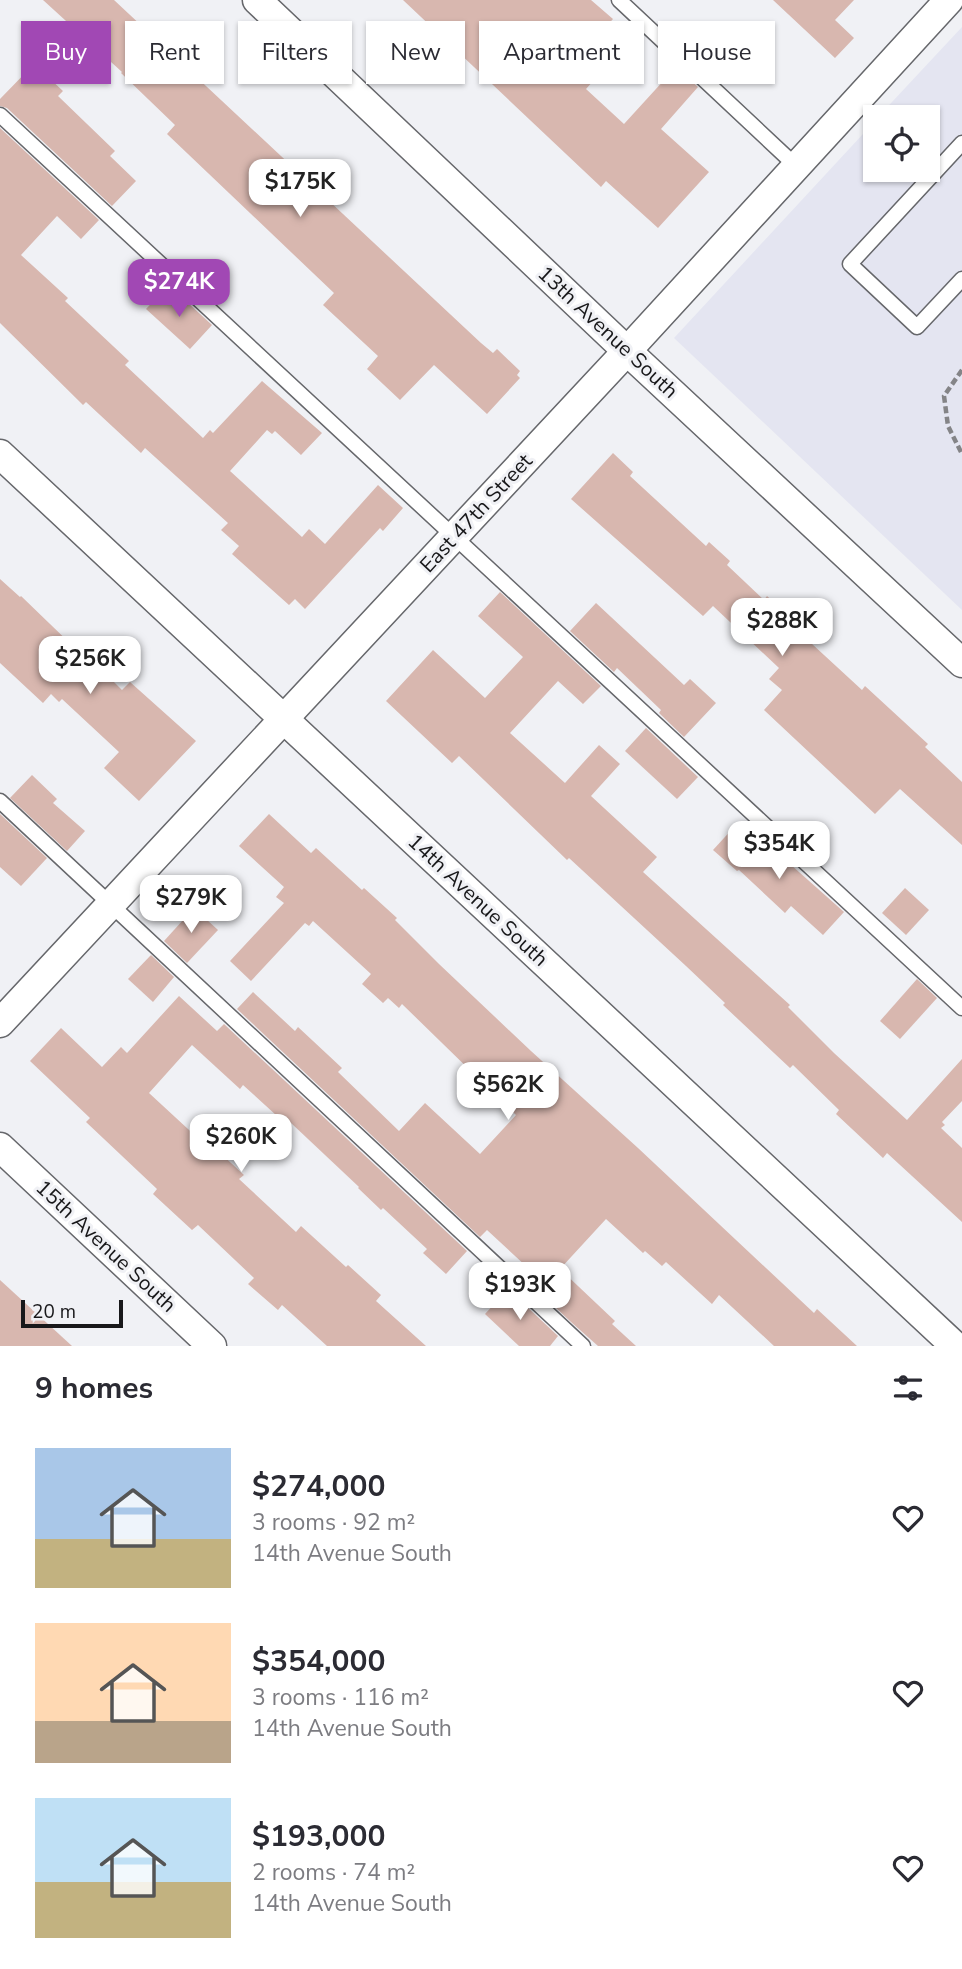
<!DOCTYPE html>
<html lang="en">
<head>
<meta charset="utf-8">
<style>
  body { margin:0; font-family:"Nunito Sans",sans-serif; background:#f2f2f3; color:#2b2b33; height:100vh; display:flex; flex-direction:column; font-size:26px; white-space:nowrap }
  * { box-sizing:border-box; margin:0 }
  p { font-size:23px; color:#7c7c81 }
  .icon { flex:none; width:38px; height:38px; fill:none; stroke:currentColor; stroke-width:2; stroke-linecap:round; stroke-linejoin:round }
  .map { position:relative; height:1346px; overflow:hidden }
  .side { display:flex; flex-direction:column; background:#fff; flex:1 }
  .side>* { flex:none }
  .banner { position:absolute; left:21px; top:21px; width:920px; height:63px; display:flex; gap:14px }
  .fabs { position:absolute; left:863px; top:105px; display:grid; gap:14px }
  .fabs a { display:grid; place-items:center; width:77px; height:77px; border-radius:0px; background:#fff; box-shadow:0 2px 5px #0004; font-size:35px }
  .scale { position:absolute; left:21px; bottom:18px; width:102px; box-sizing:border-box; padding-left:7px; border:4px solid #18181a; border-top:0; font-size:19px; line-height:24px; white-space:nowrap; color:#18181a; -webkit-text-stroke:5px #f0f1f5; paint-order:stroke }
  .price { position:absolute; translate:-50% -60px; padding:0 16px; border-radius:14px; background:#fff; color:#222; font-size:23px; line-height:46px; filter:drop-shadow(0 2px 4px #0008) }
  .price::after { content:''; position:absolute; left:50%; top:42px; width:21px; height:16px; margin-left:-10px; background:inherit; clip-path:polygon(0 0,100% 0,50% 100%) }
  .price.selected { background:#a148b4; color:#fff }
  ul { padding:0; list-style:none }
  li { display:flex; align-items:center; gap:21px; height:175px; padding:0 35px }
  li span { display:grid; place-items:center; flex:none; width:196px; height:140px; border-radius:0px; color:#555 }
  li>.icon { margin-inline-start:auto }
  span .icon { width:84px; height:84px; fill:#fffc; stroke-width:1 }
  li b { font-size:30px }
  h2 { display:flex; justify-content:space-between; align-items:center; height:84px; padding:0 35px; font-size:30px }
  .chip { padding:0 24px; border-radius:0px; background:#fff; box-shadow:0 2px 5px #0004; font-size:24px; line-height:63px }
  .chip.selected { background:#a148b4; color:#fff }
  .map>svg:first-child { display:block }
  .built { fill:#e4e5f1 }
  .building { fill:#d8b7af }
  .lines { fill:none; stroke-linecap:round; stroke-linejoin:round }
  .service-casing { stroke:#66676b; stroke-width:17 }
  .minor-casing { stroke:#66676b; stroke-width:31 }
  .path { stroke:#848487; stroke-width:4.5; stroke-dasharray:7 3.5; stroke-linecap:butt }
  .service { stroke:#fff; stroke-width:14 }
  .minor { stroke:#fff; stroke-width:28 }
  .labels { text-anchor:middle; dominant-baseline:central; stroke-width:6; stroke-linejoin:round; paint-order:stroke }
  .street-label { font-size:21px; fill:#18181a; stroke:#f0f1f5 }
</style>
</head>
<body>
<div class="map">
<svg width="962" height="1346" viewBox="0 0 962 1346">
  <rect width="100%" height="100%" fill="#f0f1f5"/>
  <!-- built -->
  <path class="built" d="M 962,27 L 962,610 L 674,338 L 875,121 L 875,170 L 928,170 L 928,117 L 878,117 Z"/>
  <!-- building -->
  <g class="building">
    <path d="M 43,0 L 114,0 L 481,343 L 493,353 L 497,349 L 520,371 L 517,375 L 520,378 L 487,414 L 434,365 L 400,400 L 367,369 L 378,356 L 323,305 L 334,293 L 167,134 L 175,125 L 121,73 L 122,72 Z"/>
    <path d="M 403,0 L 591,0 L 613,19 L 583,52 L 602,71 L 586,89 L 624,124 L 676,67 L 698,87 L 661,129 L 709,172 L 658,228 L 606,181 L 601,187 Z"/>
    <path d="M 773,0 L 854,0 L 835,20 L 854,38 L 835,58 Z"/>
    <path d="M 712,35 L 731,54 L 711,74 L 692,55 Z"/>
    <path d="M 34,64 L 63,91 L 58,96 L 115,151 L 110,156 L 136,181 L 112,206 L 7,108 L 0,106 L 0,99 Z"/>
    <path d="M 0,128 L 99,220 L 81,239 L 57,216 L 21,255 L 68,298 L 65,301 L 129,361 L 125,365 L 203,438 L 210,430 L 213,433 L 262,381 L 322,433 L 301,455 L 275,431 L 272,434 L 267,430 L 230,471 L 302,537 L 309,529 L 325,544 L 378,485 L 403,508 L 383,531 L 380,528 L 305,609 L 295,599 L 289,605 L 232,554 L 239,546 L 221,530 L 228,523 L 145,448 L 141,453 L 86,402 L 83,405 L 0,323 Z"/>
    <path d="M 164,290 L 183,307 L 187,302 L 212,325 L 190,349 L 146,309 Z"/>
    <path d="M 613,453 L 633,472 L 630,476 L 706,546 L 709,542 L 730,561 L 727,565 L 764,600 L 767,596 L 789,616 L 786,620 L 862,690 L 865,686 L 928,744 L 925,747 L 962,782 L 962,845 L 900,789 L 875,814 L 764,710 L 782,690 L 769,679 L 779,668 L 713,606 L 703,616 L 571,499 Z"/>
    <path d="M 0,579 L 20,597 L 21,596 L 107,679 L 109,677 L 122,690 L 130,682 L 196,741 L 139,801 L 104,768 L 119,752 L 62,699 L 59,702 L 51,694 L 43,703 L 0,663 Z"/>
    <path d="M 500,592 L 601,686 L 583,704 L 558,681 L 510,733 L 565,783 L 599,745 L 620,764 L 591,796 L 657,857 L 643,872 L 790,1005 L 788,1007 L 834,1053 L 907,1120 L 962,1059 L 962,1101 L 942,1122 L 945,1125 L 941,1128 L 962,1148 L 962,1222 L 887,1153 L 883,1158 L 836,1114 L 839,1110 L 793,1065 L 790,1068 L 723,1005 L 725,1003 L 686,966 L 569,858 L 567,860 L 459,756 L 452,763 L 386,701 L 433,650 L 485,698 L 523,657 L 478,616 Z"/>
    <path d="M 596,603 L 684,685 L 690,679 L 716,703 L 684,737 L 659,713 L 661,710 L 617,668 L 614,672 L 570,631 Z"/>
    <path d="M 646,728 L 698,777 L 677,799 L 625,751 Z"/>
    <path d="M 32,775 L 57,799 L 53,803 L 85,831 L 67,851 L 10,798 Z"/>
    <path d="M 0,814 L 47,858 L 21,886 L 0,867 Z"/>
    <path d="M 269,814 L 311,853 L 316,848 L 362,890 L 364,888 L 397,918 L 395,920 L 439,964 L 531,1051 L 638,1148 L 814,1313 L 817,1309 L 857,1346 L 774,1346 L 719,1295 L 712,1304 L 666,1262 L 662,1266 L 645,1251 L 643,1253 L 606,1219 L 560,1269 L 615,1321 L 612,1324 L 636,1346 L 598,1346 L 571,1322 L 521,1275 L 528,1268 L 487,1230 L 480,1237 L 237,1009 L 253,992 L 295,1031 L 298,1027 L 342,1068 L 338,1072 L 399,1131 L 425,1103 L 480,1154 L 516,1115 L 402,1004 L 399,1008 L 388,998 L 383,1003 L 362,984 L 371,974 L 313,921 L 309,926 L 305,923 L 251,981 L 230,961 L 284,903 L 276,897 L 284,887 L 239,846 Z"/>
    <path d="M 735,826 L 775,862 L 781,856 L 844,912 L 823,935 L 791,906 L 785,913 L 739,870 L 737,871 L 713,850 Z"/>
    <path d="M 905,888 L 929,910 L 906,935 L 882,913 Z"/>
    <path d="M 194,908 L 218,930 L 187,963 L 164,941 Z"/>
    <path d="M 151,955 L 174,977 L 153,1002 L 128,979 Z"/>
    <path d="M 917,979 L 937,998 L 900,1039 L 880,1021 Z"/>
    <path d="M 179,996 L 217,1031 L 224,1024 L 467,1251 L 446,1274 L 423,1253 L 427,1249 L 383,1208 L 381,1210 L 358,1188 L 359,1187 L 291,1123 L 288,1126 L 243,1085 L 240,1089 L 192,1045 L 149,1093 L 201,1141 L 204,1138 L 244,1175 L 239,1179 L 296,1232 L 301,1226 L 346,1267 L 348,1265 L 381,1295 L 376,1301 L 426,1346 L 327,1346 L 282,1305 L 278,1310 L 248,1284 L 254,1278 L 198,1225 L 192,1230 L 153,1194 L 157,1189 L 86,1122 L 90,1118 L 30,1061 L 61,1028 L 102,1067 L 121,1047 L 127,1053 Z"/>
    <path d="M 0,1280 L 72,1346 L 0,1346 Z"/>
    <path d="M 508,1289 L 558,1336 L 550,1346 L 519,1346 L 485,1314 Z"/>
  </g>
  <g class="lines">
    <!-- service casing -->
    <g class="service-casing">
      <g id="service">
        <path d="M 619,0 L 795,165"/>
        <path d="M 0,115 L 962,1008"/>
        <path d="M 962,143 L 850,264 L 917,327 L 962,279"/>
        <path d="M 0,801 L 583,1346"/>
      </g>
    </g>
    <!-- minor casing -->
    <g class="minor-casing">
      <g id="minor">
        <path d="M 257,0 L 627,351 L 962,663"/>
        <path d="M 0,454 L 955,1346"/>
        <path d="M 0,1023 L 627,351 L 949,0"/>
        <path d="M 0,1147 L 212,1346"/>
      </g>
    </g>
    <!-- path -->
    <path class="path" d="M 962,370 L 944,396 L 948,426 L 962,454"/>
    <!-- service -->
    <use href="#service" class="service"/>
    <!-- minor -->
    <use href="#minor" class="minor"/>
  </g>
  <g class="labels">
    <!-- street labels -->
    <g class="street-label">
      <text transform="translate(608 332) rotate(43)">13th Avenue South</text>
      <text transform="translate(476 513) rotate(-47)">East 47th Street</text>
      <text transform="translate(478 900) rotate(43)">14th Avenue South</text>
      <text transform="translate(106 1246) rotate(43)">15th Avenue South</text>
    </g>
  </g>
</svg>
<div class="fabs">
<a><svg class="icon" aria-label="locate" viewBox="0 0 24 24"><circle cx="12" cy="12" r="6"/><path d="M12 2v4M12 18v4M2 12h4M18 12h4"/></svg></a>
</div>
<div class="scale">20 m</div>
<b class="price" style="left:300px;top:219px">$175K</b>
<b class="price selected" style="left:179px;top:319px">$274K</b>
<b class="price" style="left:782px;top:658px">$288K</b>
<b class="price" style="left:90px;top:696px">$256K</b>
<b class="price" style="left:779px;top:881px">$354K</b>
<b class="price" style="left:191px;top:935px">$279K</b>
<b class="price" style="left:508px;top:1122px">$562K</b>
<b class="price" style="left:241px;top:1174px">$260K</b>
<b class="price" style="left:520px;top:1322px">$193K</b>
<div class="banner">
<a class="chip selected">Buy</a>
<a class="chip">Rent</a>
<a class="chip">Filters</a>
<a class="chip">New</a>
<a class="chip">Apartment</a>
<a class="chip">House</a>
</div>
</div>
<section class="side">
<h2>9 homes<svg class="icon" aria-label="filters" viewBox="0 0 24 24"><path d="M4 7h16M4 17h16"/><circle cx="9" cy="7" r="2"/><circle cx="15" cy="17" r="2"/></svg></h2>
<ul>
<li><span style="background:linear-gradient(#a9c7e8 65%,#c2b280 0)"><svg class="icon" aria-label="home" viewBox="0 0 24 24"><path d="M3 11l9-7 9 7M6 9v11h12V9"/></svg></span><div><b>$274,000</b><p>3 rooms · 92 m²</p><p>14th Avenue South</p></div><svg class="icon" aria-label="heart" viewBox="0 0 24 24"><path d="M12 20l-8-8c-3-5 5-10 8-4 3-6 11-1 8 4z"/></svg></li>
<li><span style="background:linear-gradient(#ffd9b3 70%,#b9a48a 0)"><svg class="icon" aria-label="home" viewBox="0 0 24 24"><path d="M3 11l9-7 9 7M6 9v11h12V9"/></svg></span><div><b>$354,000</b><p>3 rooms · 116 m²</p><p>14th Avenue South</p></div><svg class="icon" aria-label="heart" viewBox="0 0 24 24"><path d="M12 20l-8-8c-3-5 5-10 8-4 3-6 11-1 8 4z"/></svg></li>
<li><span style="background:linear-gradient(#bfe0f5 60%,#c2b280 0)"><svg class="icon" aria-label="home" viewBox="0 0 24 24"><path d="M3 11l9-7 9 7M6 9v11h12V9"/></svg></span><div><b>$193,000</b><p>2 rooms · 74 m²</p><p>14th Avenue South</p></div><svg class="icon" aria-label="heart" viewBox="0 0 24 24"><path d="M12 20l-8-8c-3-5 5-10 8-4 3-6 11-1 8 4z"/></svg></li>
</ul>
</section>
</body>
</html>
